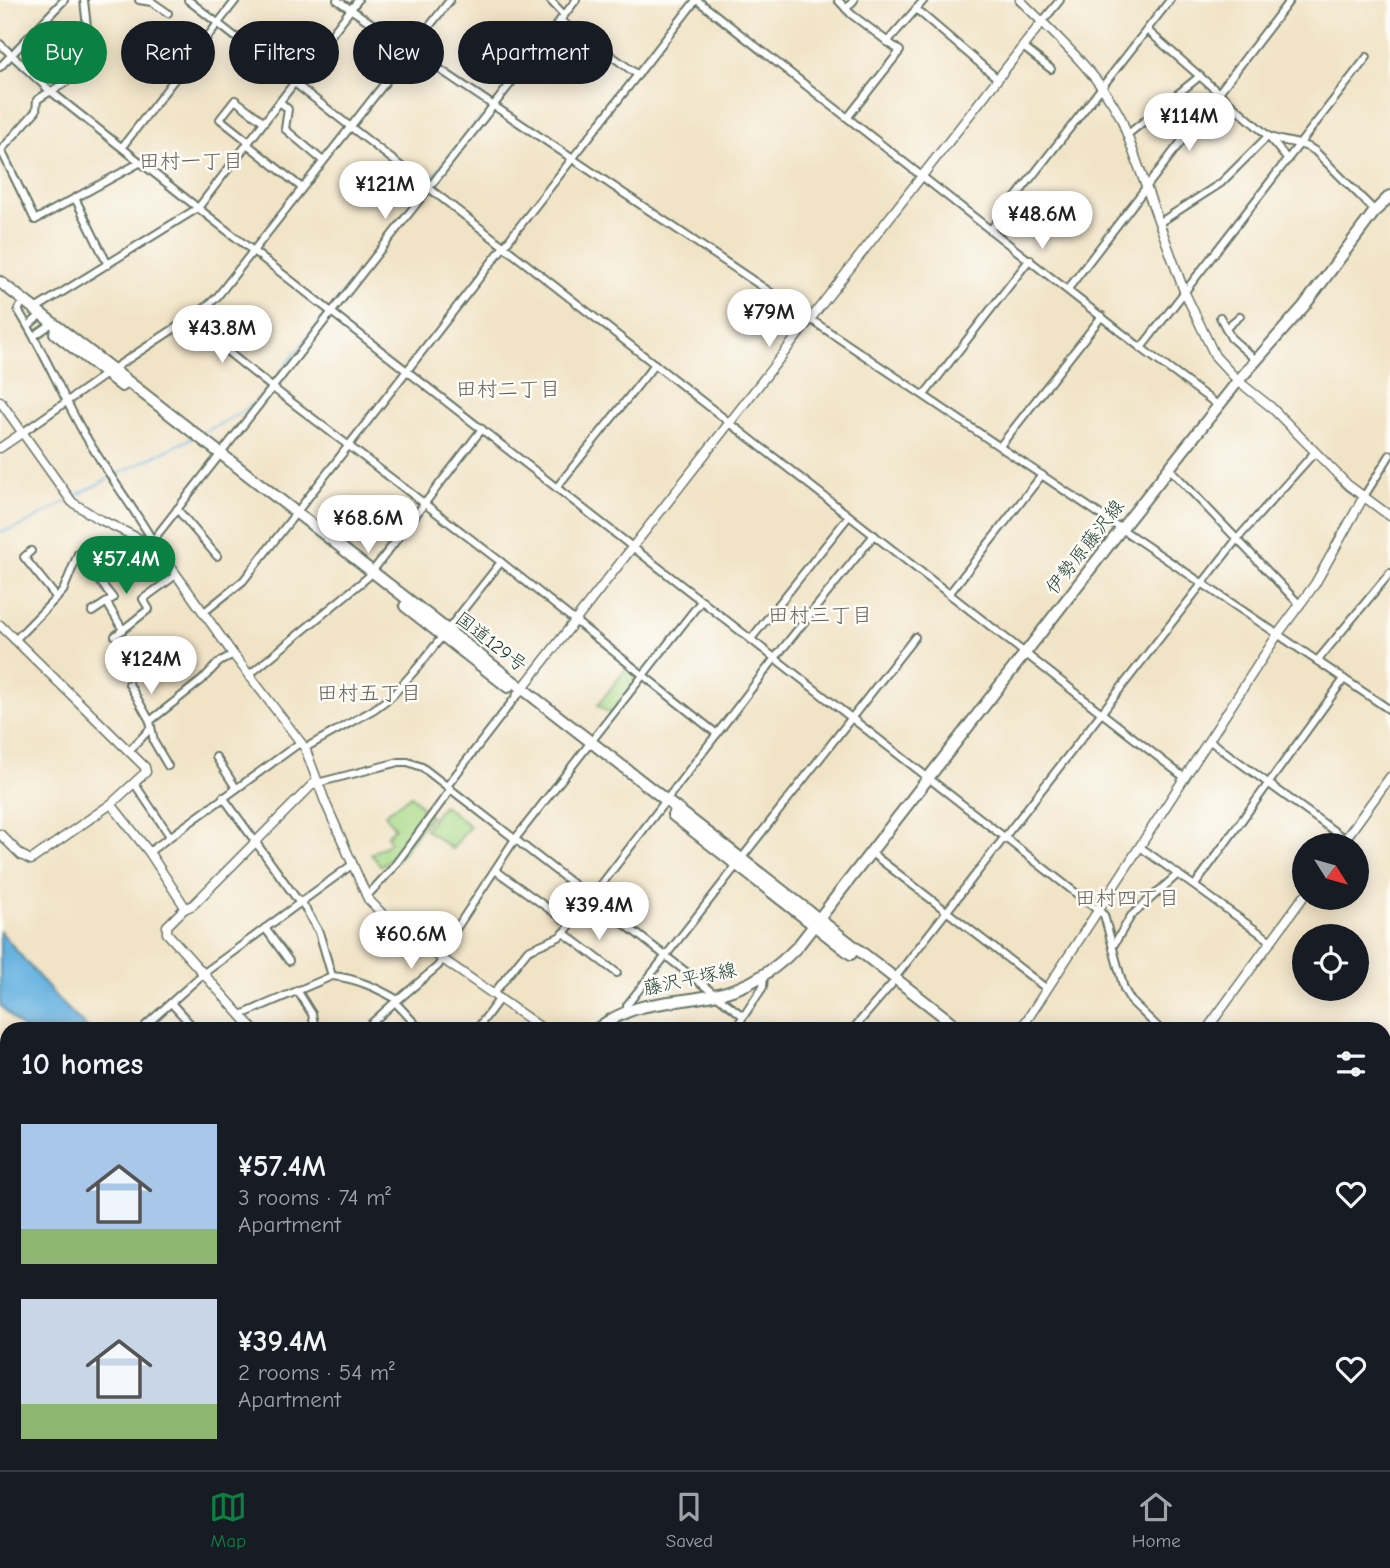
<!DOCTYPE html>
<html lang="en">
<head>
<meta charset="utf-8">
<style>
  body { margin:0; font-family:"Comic Neue","Klee One",sans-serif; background:#20242c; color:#f1f3f6; height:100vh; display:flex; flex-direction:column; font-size:26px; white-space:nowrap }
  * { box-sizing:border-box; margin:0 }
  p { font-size:23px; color:#9ea1a6 }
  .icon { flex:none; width:38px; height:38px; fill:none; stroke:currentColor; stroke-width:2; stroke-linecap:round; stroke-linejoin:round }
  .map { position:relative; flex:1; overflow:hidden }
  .details { position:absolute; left:0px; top:1022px; width:1391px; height:448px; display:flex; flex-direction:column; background:#171b24; border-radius:21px 21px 0 0; box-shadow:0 4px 18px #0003 }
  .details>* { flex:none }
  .hud { position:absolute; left:21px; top:21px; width:700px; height:63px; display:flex; gap:14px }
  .needle { width:46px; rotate:127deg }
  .tools { position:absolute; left:1292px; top:833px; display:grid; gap:14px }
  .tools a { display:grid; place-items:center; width:77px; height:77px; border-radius:50%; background:#171b24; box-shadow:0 4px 18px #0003; font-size:35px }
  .price { position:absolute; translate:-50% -60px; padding:0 16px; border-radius:24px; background:#fff; color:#222; font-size:23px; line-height:46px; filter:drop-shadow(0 2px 4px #0008) }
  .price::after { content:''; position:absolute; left:50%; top:42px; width:21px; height:16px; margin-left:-10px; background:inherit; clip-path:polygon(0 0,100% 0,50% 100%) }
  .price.selected { background:#0b8043; color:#fff }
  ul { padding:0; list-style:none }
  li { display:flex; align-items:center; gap:21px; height:175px; padding:0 21px }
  li span { display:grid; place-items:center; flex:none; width:196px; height:140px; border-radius:0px; color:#555 }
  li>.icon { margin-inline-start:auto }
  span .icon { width:84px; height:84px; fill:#fffc; stroke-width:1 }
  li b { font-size:30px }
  h2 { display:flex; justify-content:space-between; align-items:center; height:84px; padding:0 21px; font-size:30px }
  .chip { padding:0 24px; border-radius:32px; background:#171b24; box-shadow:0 4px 18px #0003; font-size:24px; line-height:63px }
  .chip.selected { background:#0b8043; color:#fff }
  .tab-bar { display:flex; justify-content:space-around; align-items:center; height:98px; border-top:2px solid #363941; background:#171b24; font-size:19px; color:#9ea1a6 }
  .tab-bar a { display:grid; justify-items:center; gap:4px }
  .tab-bar .selected { color:#0b8043 }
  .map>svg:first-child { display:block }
  .green { fill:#a9d988; stroke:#648b5e; stroke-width:2 }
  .water { fill:#68b2e0; stroke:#44788a; stroke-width:2 }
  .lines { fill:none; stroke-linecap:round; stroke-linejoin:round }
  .stream { stroke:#68b2e0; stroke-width:2 }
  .river { stroke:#68b2e0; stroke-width:10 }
  .minor-casing { stroke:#687767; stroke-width:10 }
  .tertiary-casing { stroke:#687767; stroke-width:11 }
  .primary-casing { stroke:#687767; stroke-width:14 }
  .trunk-casing { stroke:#687767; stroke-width:14 }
  .minor { stroke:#fff; stroke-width:6 }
  .tertiary { stroke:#fff; stroke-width:8 }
  .primary { stroke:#fff; stroke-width:10 }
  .trunk { stroke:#fff; stroke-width:10 }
  .labels { text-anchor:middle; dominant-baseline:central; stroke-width:5; stroke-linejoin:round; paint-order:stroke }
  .street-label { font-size:19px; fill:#1f3d34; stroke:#fdfcf7 }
  .neighbourhood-label { font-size:21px; fill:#635f57; stroke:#fdfcf7 }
</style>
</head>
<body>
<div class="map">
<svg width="1390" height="1470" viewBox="0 0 1390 1470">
  <rect width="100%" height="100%" fill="#fdfcf7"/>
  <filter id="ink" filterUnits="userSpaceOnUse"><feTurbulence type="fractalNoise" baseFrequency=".0143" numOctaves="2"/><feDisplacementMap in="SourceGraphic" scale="14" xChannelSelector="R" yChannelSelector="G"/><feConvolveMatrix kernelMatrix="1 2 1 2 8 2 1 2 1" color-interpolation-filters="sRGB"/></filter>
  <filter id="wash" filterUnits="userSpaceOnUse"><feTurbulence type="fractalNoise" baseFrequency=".00686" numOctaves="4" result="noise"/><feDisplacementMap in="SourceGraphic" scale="28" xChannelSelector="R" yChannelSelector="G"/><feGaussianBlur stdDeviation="1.57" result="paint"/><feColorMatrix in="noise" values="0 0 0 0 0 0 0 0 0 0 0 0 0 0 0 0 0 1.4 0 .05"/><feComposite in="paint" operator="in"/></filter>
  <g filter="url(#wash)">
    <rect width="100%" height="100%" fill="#f1e3c6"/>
    <!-- green -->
    <g class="green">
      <path d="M 627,667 L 638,677 L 610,714 L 598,705 Z"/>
      <path d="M 411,795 L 430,816 L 397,860 L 392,856 L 381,866 L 371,854 L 390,843 L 387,835 L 395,828 L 385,814 Z"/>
      <path d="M 443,805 L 470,826 L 452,849 L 425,829 Z"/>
    </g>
    <!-- water -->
    <g class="water">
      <path d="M 0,931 L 56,997 L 88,1029 L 23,1029 L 0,1005 Z"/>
      <path d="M 226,1463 L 372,1463 L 377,1470 L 232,1470 Z"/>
      <path d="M 403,1463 L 467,1463 L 470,1470 L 394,1470 Z"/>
    </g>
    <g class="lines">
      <!-- stream -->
      <g class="stream">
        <path d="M 428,183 L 480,118"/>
        <path d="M 331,308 L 422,191"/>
        <path d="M 272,383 L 326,314"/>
        <path d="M 202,433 C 227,421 250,411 267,389"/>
        <path d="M 114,476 L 194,437"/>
        <path d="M 71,498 L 108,479"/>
        <path d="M 0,532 L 22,526 L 67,501"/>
      </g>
      <!-- river -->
      <path class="river" d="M 1081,1463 L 1095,1470"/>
    </g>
  </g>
  <g filter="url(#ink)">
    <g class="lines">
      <!-- minor casing -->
      <g class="minor-casing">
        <g id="minor">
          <path d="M 84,0 L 90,54 C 84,78 56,86 37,100 L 36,111 L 1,150 L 35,220 L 141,162"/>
          <path d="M 139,0 L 152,2 L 168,13"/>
          <path d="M 188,0 L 1185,778"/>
          <path d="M 337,0 L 1390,710"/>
          <path d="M 550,0 L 564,15"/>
          <path d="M 697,0 L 1141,348 L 1219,406"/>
          <path d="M 838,0 L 851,14 L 900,51 L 848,117"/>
          <path d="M 846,9 L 854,0"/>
          <path d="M 916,9 L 998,79"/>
          <path d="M 560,20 L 592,45 L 598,46 L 638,75"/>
          <path d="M 1042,22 L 1060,0"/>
          <path d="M 1147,30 L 1268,136 L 1288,160"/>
          <path d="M 887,42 L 924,0"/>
          <path d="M 0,44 L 49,90 L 198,208 L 1104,915 L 1124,989 L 1131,1001 L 1160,1029"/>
          <path d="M 1023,47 L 1051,69"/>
          <path d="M 0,67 L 64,0"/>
          <path d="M 280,102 L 288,109 L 285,129 L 323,161"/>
          <path d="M 1127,135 L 1200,76"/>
          <path d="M 249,142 L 220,119 L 235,100 L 264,122"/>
          <path d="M 247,144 L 302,188"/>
          <path d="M 122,147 L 236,0"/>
          <path d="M 75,198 L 108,265"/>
          <path d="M 1159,223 L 1221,183 L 1268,136 C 1283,143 1301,141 1315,151 L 1375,211"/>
          <path d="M 991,229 L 1170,0"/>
          <path d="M 1068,289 L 1290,0"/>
          <path d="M 20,307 L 18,310 C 43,349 60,391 82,430 C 103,467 128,500 150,536 L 150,544"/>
          <path d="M 35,309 L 198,208 L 358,0"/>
          <path d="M 1220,317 L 1231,338 L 1256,360"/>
          <path d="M 188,320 L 273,388 L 501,562 L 717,734"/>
          <path d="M 28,326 L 36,319"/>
          <path d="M 1226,328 L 1240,316"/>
          <path d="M 34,336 L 47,327"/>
          <path d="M 1141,348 L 1367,57"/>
          <path d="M 924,395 L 1030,259"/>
          <path d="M 22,433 L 113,369 L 204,309 L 217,297 L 450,0"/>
          <path d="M 1000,446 L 1102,316"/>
          <path d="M 1170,469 L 1300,605"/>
          <path d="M 557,487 L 655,364"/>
          <path d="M 1363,498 L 1390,455"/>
          <path d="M 177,509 L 217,556"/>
          <path d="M 150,544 L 576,0"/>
          <path d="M 31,551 L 24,557 L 57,598"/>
          <path d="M 78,554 L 113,598 L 92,612"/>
          <path d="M 949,594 L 1042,475"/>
          <path d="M 107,603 L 123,630"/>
          <path d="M 203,613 L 243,581 L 696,0"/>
          <path d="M 115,636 L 149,609 L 143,599 L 176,575"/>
          <path d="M 751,639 L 849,516"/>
          <path d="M 15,640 L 63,591 L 78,554"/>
          <path d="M 1317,661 L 1390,573"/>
          <path d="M 249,675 L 368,577 L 482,429"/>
          <path d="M 129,684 L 150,721"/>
          <path d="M 1210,741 L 1345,839"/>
          <path d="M 305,748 L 373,710 L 392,696 L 418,667 L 501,562"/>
          <path d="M 129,751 L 150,729"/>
          <path d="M 216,757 L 236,788"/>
          <path d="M 168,766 L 154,742 L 150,721 L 202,680 L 218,663 L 233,654"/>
          <path d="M 134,783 L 170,836"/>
          <path d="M 317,783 L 399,762 L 408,762 L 422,767 L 743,1016"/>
          <path d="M 447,786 L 518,694"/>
          <path d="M 223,797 L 299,902"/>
          <path d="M 1140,847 L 1271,941"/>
          <path d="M 149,852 L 301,742"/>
          <path d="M 870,852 L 1047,989"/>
          <path d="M 741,859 L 915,637"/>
          <path d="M 495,870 L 570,924"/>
          <path d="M 1195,885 L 1344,679"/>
          <path d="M 367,896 L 392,869 L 451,789"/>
          <path d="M 301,901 L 319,932 L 332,976"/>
          <path d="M 265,928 L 289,961"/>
          <path d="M 564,933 L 617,973"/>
          <path d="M 1113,946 L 1131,916 L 1178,874"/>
          <path d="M 439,955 L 515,839 L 702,600"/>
          <path d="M 894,979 L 1237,539 L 1315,452"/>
          <path d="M 297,990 L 312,1014 L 315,1029"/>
          <path d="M 494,993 L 528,950 L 559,937 L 565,932 L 775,658 L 874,535"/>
          <path d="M 398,1000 L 438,966 L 443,958"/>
          <path d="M 171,1003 L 195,1029"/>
          <path d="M 627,1010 L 627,1005 L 737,865"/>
          <path d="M 241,1015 L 332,976 C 356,978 377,988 398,1000 L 395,1002 L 420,1029"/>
          <path d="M 146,1025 L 204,973 L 353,864"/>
          <path d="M 365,1029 L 395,1002"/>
          <path d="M 477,1029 L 500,998"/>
          <path d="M 735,1029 L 763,987 L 764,976"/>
          <path d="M 853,1029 L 891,985"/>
          <path d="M 1384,1238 L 1390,1244"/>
          <path d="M 1384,1376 L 1390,1380"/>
          <path d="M 495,1463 L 500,1470"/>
          <path d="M 744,1463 L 751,1470"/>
          <path d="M 803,1463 L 811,1470"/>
          <path d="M 984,1463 L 991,1470"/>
          <path d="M 1055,1463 L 1071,1470"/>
          <path d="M 1187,1463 L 1194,1470"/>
          <path d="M 1207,1463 L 1215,1470"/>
          <path d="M 1278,1463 L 1286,1470"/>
          <path d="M 833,1470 L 838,1463"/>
          <path d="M 973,1470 L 977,1463"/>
          <path d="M 1127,1470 L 1132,1463"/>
          <path d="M 1199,1470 L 1204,1463"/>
        </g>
      </g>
      <!-- tertiary casing -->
      <g class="tertiary-casing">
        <g id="tertiary">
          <path d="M 1020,0 C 1057,37 1097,72 1121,118 L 1184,291 L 1215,356 L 1238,381 L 1271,407 L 1348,485 L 1390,516"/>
          <path d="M 0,401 L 72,502 L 95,517 L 150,544 L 168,563 L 233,654 L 305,748 L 326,804 L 368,899 L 391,923 L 543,1029"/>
          <path d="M 0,448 L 22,433"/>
          <path d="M 0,625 L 145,767 L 146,772 L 111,804 L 31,860 L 21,855 L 0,834"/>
          <path d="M 518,694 L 1042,22"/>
          <path d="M 111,804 L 149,852 L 183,904 L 184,909 L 167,926 L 167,933 L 253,1029"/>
          <path d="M 1341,845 L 1390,777"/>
          <path d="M 184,909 L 193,905 L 313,784 L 317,783"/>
          <path d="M 1021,1029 L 1278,634 L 1315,584 L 1363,498"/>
          <path d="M 1207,1029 L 1304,896"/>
          <path d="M 1384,1393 L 1390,1386"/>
          <path d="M 671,1463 L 678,1470"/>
          <path d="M 1135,1463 L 1141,1470"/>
          <path d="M 889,1470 L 894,1463"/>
          <path d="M 1325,1470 L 1330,1463"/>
        </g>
      </g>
      <!-- primary casing -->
      <g class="primary-casing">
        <g id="primary">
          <path d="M 597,1029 C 640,996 677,1006 726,992 C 755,984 777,968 798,946 L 1122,528 L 1238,381 L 1304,306 L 1375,211 L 1390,196"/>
          <path d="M 83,1470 L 92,1463"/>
        </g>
      </g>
      <!-- trunk casing -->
      <g class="trunk-casing">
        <g id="trunk">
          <path d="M 0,282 L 960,1029"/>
          <path d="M 55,333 L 122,386"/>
          <path d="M 405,606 L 508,687"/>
          <path d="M 673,815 L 851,954"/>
          <path d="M 1384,1336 L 1390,1340"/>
          <path d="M 1384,1345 L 1390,1349"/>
        </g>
      </g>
      <!-- minor -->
      <use href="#minor" class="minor"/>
      <!-- tertiary -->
      <use href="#tertiary" class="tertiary"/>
      <!-- primary -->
      <use href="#primary" class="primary"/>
      <!-- trunk -->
      <use href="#trunk" class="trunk"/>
    </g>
  </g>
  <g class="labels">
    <!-- street labels -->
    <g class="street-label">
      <text transform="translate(1085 547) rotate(-52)">伊勢原藤沢線</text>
      <text transform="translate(491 642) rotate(38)">国道129号</text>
      <text transform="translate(690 979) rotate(-12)">藤沢平塚線</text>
    </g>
    <!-- neighbourhood labels -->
    <g class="neighbourhood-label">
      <text x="191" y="161">田村一丁目</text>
      <text x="508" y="389">田村二丁目</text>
      <text x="820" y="615">田村三丁目</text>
      <text x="369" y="693">田村五丁目</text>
      <text x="1127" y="898">田村四丁目</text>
    </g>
  </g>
</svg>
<div class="tools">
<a><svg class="needle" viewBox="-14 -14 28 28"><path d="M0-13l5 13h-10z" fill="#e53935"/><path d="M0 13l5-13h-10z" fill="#9ea1a6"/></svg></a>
<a><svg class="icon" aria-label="locate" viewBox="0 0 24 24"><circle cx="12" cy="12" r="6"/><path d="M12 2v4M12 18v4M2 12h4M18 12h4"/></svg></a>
</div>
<b class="price" style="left:1189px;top:153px">¥114M</b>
<b class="price" style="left:385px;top:221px">¥121M</b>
<b class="price" style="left:1042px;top:251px">¥48.6M</b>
<b class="price" style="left:769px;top:349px">¥79M</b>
<b class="price" style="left:222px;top:365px">¥43.8M</b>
<b class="price" style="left:368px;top:555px">¥68.6M</b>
<b class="price selected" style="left:126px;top:596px">¥57.4M</b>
<b class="price" style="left:151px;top:696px">¥124M</b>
<b class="price" style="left:599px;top:942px">¥39.4M</b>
<b class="price" style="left:411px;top:971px">¥60.6M</b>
<div class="hud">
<a class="chip selected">Buy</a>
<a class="chip">Rent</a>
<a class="chip">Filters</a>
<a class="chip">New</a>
<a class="chip">Apartment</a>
</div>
<section class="details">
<h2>10 homes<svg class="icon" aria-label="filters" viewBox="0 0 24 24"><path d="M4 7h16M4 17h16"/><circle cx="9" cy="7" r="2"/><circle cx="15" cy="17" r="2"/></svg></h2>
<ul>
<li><span style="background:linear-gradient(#a9c7e8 75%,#8fb573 0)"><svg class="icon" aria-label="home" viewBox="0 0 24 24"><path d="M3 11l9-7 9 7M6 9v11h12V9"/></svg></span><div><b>¥57.4M</b><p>3 rooms · 74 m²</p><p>Apartment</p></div><svg class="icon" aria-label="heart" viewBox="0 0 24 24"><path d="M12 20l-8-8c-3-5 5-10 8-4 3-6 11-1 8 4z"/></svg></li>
<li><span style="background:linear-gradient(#c9d6e8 75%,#8fb573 0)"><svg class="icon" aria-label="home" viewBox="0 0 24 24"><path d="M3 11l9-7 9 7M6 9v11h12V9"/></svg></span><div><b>¥39.4M</b><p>2 rooms · 54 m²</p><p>Apartment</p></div><svg class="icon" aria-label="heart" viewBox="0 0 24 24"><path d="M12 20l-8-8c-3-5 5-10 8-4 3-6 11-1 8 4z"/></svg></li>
</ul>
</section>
</div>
<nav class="tab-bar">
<a class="selected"><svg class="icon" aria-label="map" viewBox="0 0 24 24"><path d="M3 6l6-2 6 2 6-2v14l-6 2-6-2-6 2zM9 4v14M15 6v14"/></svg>Map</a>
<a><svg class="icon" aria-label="saved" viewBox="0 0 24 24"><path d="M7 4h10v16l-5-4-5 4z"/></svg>Saved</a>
<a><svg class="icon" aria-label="home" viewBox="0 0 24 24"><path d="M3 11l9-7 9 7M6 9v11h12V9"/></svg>Home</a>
</nav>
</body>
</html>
